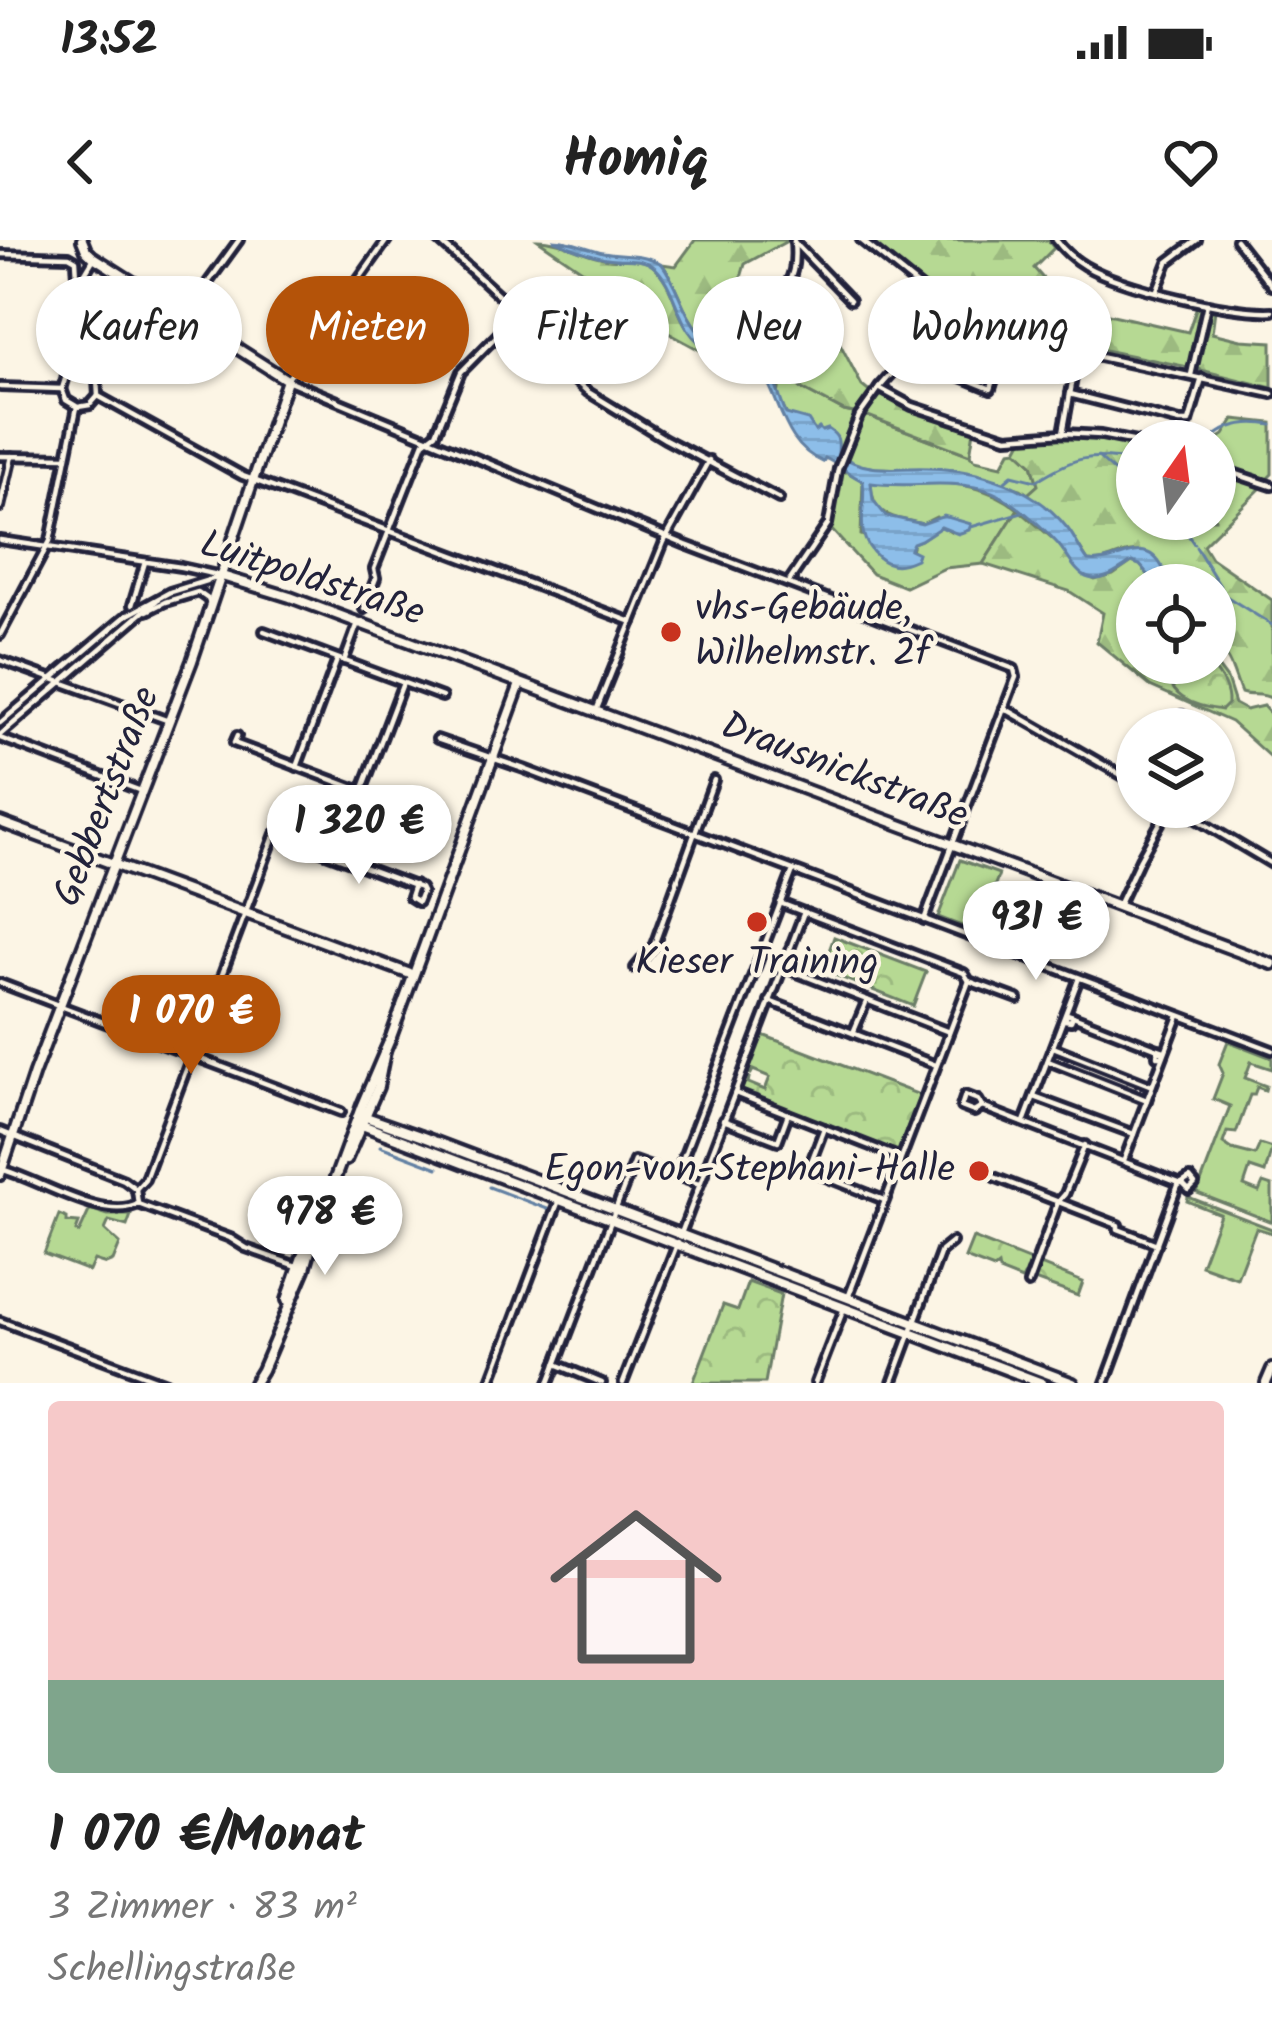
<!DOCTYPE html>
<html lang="de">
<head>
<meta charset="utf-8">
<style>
  body { margin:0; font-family:Kalam,sans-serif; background:#f6f6f6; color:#222; height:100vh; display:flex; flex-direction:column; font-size:45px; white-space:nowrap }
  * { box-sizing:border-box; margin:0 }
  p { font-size:39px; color:#767676 }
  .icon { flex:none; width:66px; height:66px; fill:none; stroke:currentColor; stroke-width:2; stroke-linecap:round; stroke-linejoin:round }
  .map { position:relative; height:1143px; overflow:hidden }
  .panel { display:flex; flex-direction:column; background:#fff; flex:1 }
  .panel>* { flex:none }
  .top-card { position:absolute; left:36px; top:36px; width:1200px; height:108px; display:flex; gap:24px }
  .needle { width:78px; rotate:14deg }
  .fabs { position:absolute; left:1116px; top:180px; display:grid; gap:24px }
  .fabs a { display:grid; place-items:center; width:120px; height:120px; border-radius:50%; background:#fff; box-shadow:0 3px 9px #0004; font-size:60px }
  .price { position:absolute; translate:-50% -102px; padding:0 27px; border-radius:42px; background:#fff; color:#222; font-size:39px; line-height:78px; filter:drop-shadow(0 3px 6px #0008) }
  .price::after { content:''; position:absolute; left:50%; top:72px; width:36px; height:27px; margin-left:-18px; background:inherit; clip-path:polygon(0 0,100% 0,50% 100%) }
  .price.current { background:#b45309; color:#fff }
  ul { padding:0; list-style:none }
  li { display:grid; align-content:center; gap:24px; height:636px; padding:0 48px }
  li span { display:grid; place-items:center; height:372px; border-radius:12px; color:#555 }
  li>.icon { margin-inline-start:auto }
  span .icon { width:216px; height:216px; fill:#fffc; stroke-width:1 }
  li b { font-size:51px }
  .tag { padding:0 42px; border-radius:54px; background:#fff; box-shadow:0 3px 9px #0004; font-size:42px; line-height:108px }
  .tag.current { background:#b45309; color:#fff }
  .status { display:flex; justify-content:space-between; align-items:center; height:84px; padding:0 60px; background:#fff; direction:ltr }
  .status svg { height:33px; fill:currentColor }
  header { display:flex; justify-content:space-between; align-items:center; height:156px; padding:0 48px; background:#fff; font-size:54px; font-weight:800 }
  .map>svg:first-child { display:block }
  .green { fill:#b6d993; stroke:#6c7e67; stroke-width:3 }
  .forest { fill:url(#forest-firs); stroke:#6c7e67; stroke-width:3 }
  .park { fill:url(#park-crowns); stroke:#6c7e67; stroke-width:3 }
  .water { fill:url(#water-rules); stroke:#6280a3; stroke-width:3 }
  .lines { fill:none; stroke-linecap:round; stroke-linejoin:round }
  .stream { stroke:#6280a3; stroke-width:3 }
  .street-casing { stroke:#22223b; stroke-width:14 }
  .secondary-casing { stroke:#22223b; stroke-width:16 }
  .street { stroke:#fcf5e5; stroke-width:4.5 }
  .secondary { stroke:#fcf5e5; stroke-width:8 }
  .poi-dot { fill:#c8321e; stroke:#fcf5e5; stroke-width:4.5 }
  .labels { text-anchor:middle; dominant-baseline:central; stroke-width:9; stroke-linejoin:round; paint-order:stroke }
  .street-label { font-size:39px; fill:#22223b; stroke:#fcf5e5 }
  .poi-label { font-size:39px; fill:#22223b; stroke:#fcf5e5; text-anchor:start }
</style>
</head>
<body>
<div class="status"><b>13:52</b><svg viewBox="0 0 49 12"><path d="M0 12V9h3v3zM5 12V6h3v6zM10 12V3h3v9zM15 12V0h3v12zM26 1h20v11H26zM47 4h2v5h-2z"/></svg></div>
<header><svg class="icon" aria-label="back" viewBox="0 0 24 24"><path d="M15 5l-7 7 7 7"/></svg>Homiq<svg class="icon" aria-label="heart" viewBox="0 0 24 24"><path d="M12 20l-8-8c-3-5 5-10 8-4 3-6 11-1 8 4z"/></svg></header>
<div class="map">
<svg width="1272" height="1143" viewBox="0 0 1272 1143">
  <defs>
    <pattern id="forest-firs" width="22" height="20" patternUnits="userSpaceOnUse" patternTransform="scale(3)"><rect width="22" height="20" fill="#b6d993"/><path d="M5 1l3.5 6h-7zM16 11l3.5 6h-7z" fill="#9cba80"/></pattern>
    <pattern id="park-crowns" width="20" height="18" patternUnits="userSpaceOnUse" patternTransform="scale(3)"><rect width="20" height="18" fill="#b6d993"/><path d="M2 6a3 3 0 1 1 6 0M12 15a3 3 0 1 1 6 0" fill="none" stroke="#9cba80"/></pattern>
    <pattern id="water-rules" width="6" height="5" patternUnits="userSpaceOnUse" patternTransform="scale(3)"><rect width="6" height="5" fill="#8dbee9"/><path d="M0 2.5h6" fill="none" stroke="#79a3c9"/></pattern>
  </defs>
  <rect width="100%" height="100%" fill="#fcf5e5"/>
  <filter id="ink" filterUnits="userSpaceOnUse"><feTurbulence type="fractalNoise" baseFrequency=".00833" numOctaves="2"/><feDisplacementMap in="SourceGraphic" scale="24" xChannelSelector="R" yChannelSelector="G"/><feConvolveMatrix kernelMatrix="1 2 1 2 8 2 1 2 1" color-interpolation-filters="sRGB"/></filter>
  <g filter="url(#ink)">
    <!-- green -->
    <g class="green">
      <path d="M 781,130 L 802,149 L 844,171 L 868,176 L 970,215 L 975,220 L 1002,226 L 1010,211 L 1017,210 L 1032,224 L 1038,245 L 1028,254 L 1021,249 L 955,230 L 874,228 L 854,224 L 832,210 L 802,198 L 791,184 L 778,156 Z"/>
      <path d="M 1234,179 L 1272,183 L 1272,234 L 1266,240 L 1215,224 L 1214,201 L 1224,195 Z"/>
      <path d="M 838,227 L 863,241 L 861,295 L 918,316 L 911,310 L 913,303 L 921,300 L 941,286 L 952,293 L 936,277 L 922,284 C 893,276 872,279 871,242 C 886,246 902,243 918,243 C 955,242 989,246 1018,269 L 983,324 L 945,328 L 905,347 L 872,334 L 829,287 L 835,270 Z"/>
      <path d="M 960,620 L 999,634 L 977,692 L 938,677 Z"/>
      <path d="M 1228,801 L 1272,818 L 1272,829 L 1251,822 L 1245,838 L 1266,846 L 1265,850 L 1257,847 L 1254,855 L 1250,855 L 1236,893 L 1227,892 L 1223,903 L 1232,909 L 1255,915 L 1260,904 L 1272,908 L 1265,933 L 1250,928 L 1244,946 L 1259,952 L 1263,943 L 1272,946 L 1272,982 L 1197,953 L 1230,866 L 1213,859 L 1223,833 L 1219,824 Z"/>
      <path d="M 1188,957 L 1272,989 L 1272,993 L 1256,988 L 1237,1038 L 1201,1025 L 1220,974 L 1187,961 Z"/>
      <path d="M 90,969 L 108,975 L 131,975 L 127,986 L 109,981 L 105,990 L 120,1004 L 113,1021 L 106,1024 L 94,1020 L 89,1031 L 44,1014 L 59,975 L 67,978 L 67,982 L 79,983 L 76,991 L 79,993 Z"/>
    </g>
    <!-- forest -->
    <g class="forest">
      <path d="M 538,0 C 563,0 584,16 609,19 C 624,21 642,16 654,27 C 675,45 675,79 696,99 C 714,115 746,112 763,130 L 759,132 L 713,117 L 624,69 L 640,50 L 611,33 L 601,43 Z"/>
      <path d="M 695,0 L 789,0 L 745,24 L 734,61 L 709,63 L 707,71 L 715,82 L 781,112 L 834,92 L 862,146 L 877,158 L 884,154 L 911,168 L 974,190 L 970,215 L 868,176 L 844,171 L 802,149 L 781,131 L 778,156 C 757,88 732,128 700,93 C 682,72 678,45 662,24 L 676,26 Z"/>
      <path d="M 864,0 L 1048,0 L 1054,8 L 1034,28 L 1047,43 L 1083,59 L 1082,68 L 1188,92 L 1197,66 L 1204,68 L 1188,127 L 992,87 L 944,62 Z"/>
      <path d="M 1209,69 L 1215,70 L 1212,93 L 1241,100 L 1272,102 L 1272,148 L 1197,129 Z"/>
      <path d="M 1063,193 L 1137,203 L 1137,279 L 1215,279 L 1215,227 L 1265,244 L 1203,305 L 1211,318 L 1272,360 L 1272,459 C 1262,452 1252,457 1241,453 C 1234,437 1231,415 1215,406 L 1215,345 L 1170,345 C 1166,333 1163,328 1154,320 C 1129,299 1114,325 1088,321 L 1067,288 L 1028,254 L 1038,245 L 1032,224 L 1017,210 L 1024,197 Z"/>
      <path d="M 1018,269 L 1058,303 L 1082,334 L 1095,340 L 1113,335 L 1132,322 L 1140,325 L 1157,345 L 1137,345 L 1137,423 L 1215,423 L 1227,439 L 1235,464 L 1246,470 L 1263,466 L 1272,476 L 1272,519 L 1231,482 L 1150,446 L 1097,402 L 1103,373 L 1069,351 L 983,324 Z"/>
    </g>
    <!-- park -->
    <g class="park">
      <path d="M 1175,423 L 1210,424 C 1220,435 1229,448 1228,464 L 1222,470 C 1197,467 1157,455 1175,423 Z"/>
      <path d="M 834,697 L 926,732 L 913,766 L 822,730 Z"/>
      <path d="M 760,794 L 920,855 L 898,912 L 741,854 L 739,849 L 744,836 L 749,838 L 748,843 L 765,850 L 770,837 L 753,830 L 751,834 L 745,832 Z"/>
      <path d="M 973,998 L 1083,1042 L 1078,1056 L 1024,1036 L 1022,1040 L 999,1031 L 998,1026 L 994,1029 L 965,1018 Z"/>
      <path d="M 748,1042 L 781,1054 L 765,1143 L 693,1143 L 723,1065 L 738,1070 Z"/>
    </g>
    <!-- water -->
    <path class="water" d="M 553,0 C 571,0 585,8 603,12 C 624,16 643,12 662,24 C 679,47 683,76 704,97 C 720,113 749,105 764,122 C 775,135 779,159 786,174 L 808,180 L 815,191 L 819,188 L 822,191 L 828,189 C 839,196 839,200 838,214 C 861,230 883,229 909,228 C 968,226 1031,241 1068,289 C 1076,299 1080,311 1088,321 C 1123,326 1150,284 1170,345 L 1157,345 L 1140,325 L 1132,322 C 1120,329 1104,343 1089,338 C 1076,335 1067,314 1058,304 C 1043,287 1013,260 992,252 C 952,237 911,249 871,243 L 873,260 L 886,276 L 922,284 L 944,276 L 971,284 L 969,290 L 958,294 L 941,287 L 921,300 L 913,303 L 910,309 L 918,313 L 916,319 C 901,326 891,328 878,317 C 852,294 867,270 863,241 C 849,235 839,224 825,218 L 823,222 C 782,205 781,158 758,125 C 743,118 726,118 712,111 C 674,93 680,48 653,26 C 643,18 629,20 617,19 C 595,18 573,8 553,0 Z"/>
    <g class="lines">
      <!-- stream -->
      <g class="stream">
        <path d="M 1210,201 C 1226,184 1249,181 1272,185"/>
        <path d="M 1098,217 L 1137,252"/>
        <path d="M 1005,241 L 1012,235 L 1036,241 C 1078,214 1089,215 1137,221"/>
        <path d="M 1171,279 L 1184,289 L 1194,304"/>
        <path d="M 971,287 L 1022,272"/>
        <path d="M 1196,307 L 1226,356 L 1272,385"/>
        <path d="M 380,906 L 438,928"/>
        <path d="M 489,947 L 550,970"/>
      </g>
      <!-- street casing -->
      <g class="street-casing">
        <g id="street">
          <path d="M 387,0 L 287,140 L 686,305 L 1014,429 L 1016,437 L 924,680"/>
          <path d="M 438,0 L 503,59 L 562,129 L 588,152 L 665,199 L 779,259"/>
          <path d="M 861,0 L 953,74 L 988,93 L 1272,154"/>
          <path d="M 1056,0 C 1064,11 1073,19 1085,26 C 1122,47 1229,73 1272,71"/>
          <path d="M 1236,0 L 1272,46"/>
          <path d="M 794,2 L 850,60"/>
          <path d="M 0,14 L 69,16 L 76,20 L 77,37 L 82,39 L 80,130"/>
          <path d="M 82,38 L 94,18"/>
          <path d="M 1157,50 L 1168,22 L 1197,0"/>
          <path d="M 783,69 L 780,56 C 794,38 796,24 794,1"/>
          <path d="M 186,73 L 239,0"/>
          <path d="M 919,108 L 944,130 L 991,149 L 1007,98"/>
          <path d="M 82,130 L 91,133 L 97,139 L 98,156"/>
          <path d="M 1191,135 L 1207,64"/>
          <path d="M 0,147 L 62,149"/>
          <path d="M 879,148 L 912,166 L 1007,197 L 1063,193 L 1101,195 L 1137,202"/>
          <path d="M 62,149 L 66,136 L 80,130"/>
          <path d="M 62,149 L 66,160 L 76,166"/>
          <path d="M 1070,154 L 1180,182 L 1189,182 L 1202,138"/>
          <path d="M 98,156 L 243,236 L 632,382"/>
          <path d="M 78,167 L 90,165 L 98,156"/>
          <path d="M 1063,193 L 1078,110"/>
          <path d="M 0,216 L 66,217"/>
          <path d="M 1215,227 L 1272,246"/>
          <path d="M 0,267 L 12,216"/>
          <path d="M 0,300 L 181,327 L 222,336"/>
          <path d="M 788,343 L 828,284 L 838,229 L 859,176 L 879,148 L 948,70"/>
          <path d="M 132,365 L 145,322"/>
          <path d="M 364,369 L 376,338 L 374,329 L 424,202 L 436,193 L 461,132 L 518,74"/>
          <path d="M 147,371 L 165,362 L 198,352 L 208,359 L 210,364"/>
          <path d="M 264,391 L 442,457"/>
          <path d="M 0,395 L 50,301 L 77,167"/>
          <path d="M 0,420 L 169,481"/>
          <path d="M 344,421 L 358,383"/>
          <path d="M 1004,468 L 1137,544"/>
          <path d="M 596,471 L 664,302 L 709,220"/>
          <path d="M 0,483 L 126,376 L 170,352 L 222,336"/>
          <path d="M 1175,489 L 1182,475"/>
          <path d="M 0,495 L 157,360"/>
          <path d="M 237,496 L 234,503 L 362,551 L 403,443"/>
          <path d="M 0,498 L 141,551"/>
          <path d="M 437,499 L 524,529 L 1272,810"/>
          <path d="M 297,527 L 337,420"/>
          <path d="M 1176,567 L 1272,624"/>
          <path d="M 780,663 L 964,733 L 969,741 L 1018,759"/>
          <path d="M 1118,666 L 1140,619 L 1169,567"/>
          <path d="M 782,727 L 949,792"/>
          <path d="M 635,728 L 654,705 L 714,540"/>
          <path d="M 0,743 L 341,872"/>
          <path d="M 769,761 L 936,825"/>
          <path d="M 1067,774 L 1073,776 L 1071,781 L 1065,780 Z"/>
          <path d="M 1073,776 L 1158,809"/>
          <path d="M 853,793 L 867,760"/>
          <path d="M 1053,807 L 1152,846"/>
          <path d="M 1158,809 L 1164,811 L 1163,816 L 1157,816 Z"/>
          <path d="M 1048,821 L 1147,860"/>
          <path d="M 735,853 L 824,888"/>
          <path d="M 965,855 L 978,860 L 982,867 L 974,872 L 961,867 Z"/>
          <path d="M 1034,857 L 1134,894"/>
          <path d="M 982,867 L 1179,943 L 1105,1143"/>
          <path d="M 723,880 L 778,901 L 788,874"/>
          <path d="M 1024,882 L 1079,738"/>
          <path d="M 0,891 L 124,940 L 136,949"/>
          <path d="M 1124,920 L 1179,776"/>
          <path d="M 0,929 C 37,938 103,982 138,964 L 230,998 L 246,1008 L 297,1026"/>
          <path d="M 676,936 L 792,633"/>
          <path d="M 994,937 L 1118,985 L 1118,989 L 1157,1004"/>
          <path d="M 1179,945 L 1190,938 L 1195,944 L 1189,950 L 1183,944"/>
          <path d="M 884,960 L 808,930 L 824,888 L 901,918"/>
          <path d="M 138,964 L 136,949 L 145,939 L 275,594 L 420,648 L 422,652 L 418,662 L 410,657 L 414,645"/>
          <path d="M 682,991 L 804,672"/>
          <path d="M 1028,1044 L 1058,962 L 1065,954 L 1085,905"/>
          <path d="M 849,1055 L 969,741"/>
          <path d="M 0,1081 L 166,1143"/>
          <path d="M 556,1124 L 602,1143"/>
          <path d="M 490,1143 L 559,960"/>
          <path d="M 549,1143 L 634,921 L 699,944"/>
          <path d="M 623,1143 L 678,1002"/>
          <path d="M 815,1143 L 843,1071"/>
          <path d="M 892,1143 L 941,1011 L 952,1002"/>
        </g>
      </g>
      <!-- secondary casing -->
      <g class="secondary-casing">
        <g id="secondary">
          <path d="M 222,336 L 290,357 L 1272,724"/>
          <path d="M 0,582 L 413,735"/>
          <path d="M 357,878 L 366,877 L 423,897 L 1073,1143"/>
          <path d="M 358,879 L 362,885 L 1042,1143"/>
          <path d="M 346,920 L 378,847 L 385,811"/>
          <path d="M 0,935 L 34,833 L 192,421 L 287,140 L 92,16 L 86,10 L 82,0"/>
          <path d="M 287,1060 L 303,1014 L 315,991"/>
          <path d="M 254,1143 L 262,1130 L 305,1029 L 316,990 L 362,865 L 391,797 L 520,444"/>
          <path d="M 1266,1143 L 1272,1129"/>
        </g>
      </g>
      <!-- street -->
      <use href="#street" class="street"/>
      <!-- secondary -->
      <use href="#secondary" class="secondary"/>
    </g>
  </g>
  <!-- markers -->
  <g class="poi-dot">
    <circle cx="671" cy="392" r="12"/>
    <circle cx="757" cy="682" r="12"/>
    <circle cx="979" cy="931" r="12"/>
  </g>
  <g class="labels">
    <!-- street labels -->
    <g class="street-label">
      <text transform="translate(312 340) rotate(18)">Luitpoldstraße</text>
      <text transform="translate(844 532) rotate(21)">Drausnickstraße</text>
      <text transform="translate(108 557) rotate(-69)">Gebbertstraße</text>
    </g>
    <!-- poi labels -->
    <g class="poi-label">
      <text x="695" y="370">vhs-Gebäude,<tspan x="695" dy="45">Wilhelmstr. 2f</tspan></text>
      <text x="757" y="724" text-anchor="middle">Kieser Training</text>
      <text x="955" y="931" text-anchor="end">Egon-von-Stephani-Halle</text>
    </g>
  </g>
</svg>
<div class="fabs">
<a><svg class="needle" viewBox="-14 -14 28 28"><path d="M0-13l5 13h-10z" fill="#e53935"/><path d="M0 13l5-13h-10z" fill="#767676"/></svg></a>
<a><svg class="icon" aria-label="locate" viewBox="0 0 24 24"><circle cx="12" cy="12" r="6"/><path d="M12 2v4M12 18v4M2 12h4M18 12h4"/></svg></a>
<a><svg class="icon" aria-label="layers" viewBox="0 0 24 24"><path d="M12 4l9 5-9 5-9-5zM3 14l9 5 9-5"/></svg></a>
</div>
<b class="price" style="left:359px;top:647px">1 320 €</b>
<b class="price" style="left:1036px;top:743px">931 €</b>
<b class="price current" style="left:191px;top:837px">1 070 €</b>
<b class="price" style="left:325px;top:1038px">978 €</b>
<div class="top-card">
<a class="tag">Kaufen</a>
<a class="tag current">Mieten</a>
<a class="tag">Filter</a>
<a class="tag">Neu</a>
<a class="tag">Wohnung</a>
</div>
</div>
<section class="panel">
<ul>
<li><span style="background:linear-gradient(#f6c9c9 75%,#7fa58c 0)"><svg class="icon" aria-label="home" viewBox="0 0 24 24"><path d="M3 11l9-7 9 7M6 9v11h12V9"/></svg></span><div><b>1 070 €/Monat</b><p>3 Zimmer · 83 m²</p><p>Schellingstraße</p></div></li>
</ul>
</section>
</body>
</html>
